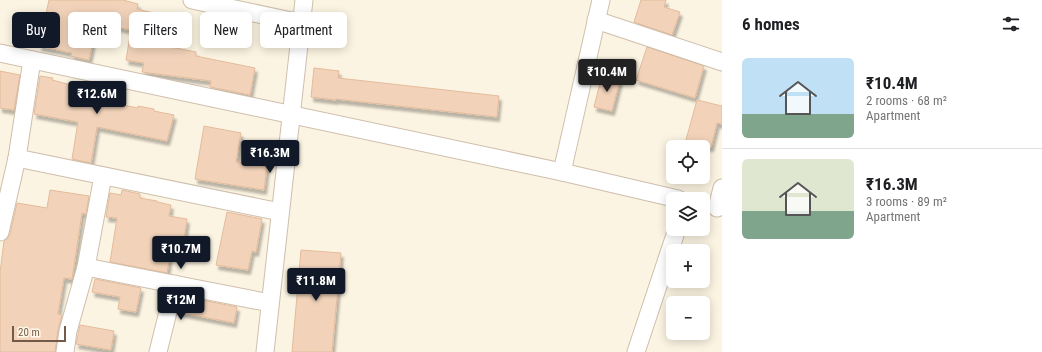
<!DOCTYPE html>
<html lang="en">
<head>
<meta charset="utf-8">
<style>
  body { margin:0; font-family:"Roboto Condensed",sans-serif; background:#f2f2f2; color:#202124; height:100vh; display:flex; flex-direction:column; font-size:15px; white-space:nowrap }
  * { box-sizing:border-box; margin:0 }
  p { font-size:13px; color:#757577 }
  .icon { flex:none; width:22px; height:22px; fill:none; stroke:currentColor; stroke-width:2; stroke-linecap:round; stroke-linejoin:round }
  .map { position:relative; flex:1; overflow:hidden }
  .panel { display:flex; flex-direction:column; background:#fff; width:320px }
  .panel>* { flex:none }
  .hud { position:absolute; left:12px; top:12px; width:380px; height:36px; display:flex; gap:8px }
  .controls { position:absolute; left:666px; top:140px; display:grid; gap:8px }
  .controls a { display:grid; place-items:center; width:44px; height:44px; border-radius:6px; background:#fff; box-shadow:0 2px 10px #0003; font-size:20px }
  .scale { position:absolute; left:12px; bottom:10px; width:54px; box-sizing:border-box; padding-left:4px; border:2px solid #745b49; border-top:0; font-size:11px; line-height:14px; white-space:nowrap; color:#745b49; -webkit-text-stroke:3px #fff8e8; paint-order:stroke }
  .price { position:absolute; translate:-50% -34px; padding:0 9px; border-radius:4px; background:#111827; color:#fff; font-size:13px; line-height:26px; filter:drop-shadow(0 1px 2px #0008) }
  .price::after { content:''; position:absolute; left:50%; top:24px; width:12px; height:9px; margin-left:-6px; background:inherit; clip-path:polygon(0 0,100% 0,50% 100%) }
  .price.current { background:#222; color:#fff }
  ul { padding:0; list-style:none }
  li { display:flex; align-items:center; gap:12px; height:100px; padding:0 20px }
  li+li { border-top:1px solid #e0e0e0 }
  li span { display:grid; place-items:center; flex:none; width:112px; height:80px; border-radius:6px; color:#555 }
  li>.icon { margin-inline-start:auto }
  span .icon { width:48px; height:48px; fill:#fffc; stroke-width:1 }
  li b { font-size:17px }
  h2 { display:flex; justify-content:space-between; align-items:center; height:48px; padding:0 20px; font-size:17px }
  .pill { padding:0 14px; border-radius:6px; background:#fff; box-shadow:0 2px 10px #0003; font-size:14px; line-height:36px }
  .pill.current { background:#111827; color:#fff }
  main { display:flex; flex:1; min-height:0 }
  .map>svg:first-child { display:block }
  .building { fill:#f2d3ba; stroke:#e4bb9a; filter:url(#shadow) }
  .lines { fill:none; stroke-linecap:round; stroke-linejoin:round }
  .minor-casing { stroke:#cfbeac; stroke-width:19 }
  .minor { stroke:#fff; stroke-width:17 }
</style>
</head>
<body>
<main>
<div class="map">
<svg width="722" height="352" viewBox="0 0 722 352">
  <defs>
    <filter id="shadow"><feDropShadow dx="2.5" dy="4.5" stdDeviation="1" flood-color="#0004"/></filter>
  </defs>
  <rect width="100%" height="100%" fill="#fcf4e2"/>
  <!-- building -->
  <g class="building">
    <path d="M 49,0 L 123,0 L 138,4 L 137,9 L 170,17 L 165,46 L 196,52 L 196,56 L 255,68 L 250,95 L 210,87 L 211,81 L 142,72 L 144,63 L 126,60 L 131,30 L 97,23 L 89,60 L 71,56 L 72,53 L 39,46 Z"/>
    <path d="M 641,0 L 666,0 L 664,7 L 680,12 L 672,35 L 634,22 Z"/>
    <path d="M 647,47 L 704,66 L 695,98 L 636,80 Z"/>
    <path d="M 314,68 L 339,71 L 338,78 L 499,96 L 497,117 L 336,99 L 336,100 L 311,97 Z"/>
    <path d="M 0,71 L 20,75 L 14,110 L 0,108 Z"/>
    <path d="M 602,75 L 620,80 L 612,111 L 594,107 Z"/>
    <path d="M 40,76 L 53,78 L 52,80 L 71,85 L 105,92 L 103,101 L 138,108 L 138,106 L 154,109 L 154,111 L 174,115 L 167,141 L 97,127 L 91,163 L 72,159 L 78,122 L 34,114 Z"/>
    <path d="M 697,100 L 722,106 L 722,124 L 717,123 L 711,147 L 684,147 Z"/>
    <path d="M 204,126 L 241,133 L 236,162 L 267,166 L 264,190 L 195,179 Z"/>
    <path d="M 50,190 L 89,196 L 86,214 L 82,213 L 72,279 L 64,278 L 58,314 L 62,315 L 58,330 L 55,352 L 0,352 L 0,272 L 4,241 L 8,238 L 10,234 L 17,203 L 47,208 Z"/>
    <path d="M 122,190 L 140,194 L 140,198 L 157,201 L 157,202 L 171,205 L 169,216 L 187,219 L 184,239 L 173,237 L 167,273 L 110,262 L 117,218 L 106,217 L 110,193 L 121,195 Z"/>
    <path d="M 227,212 L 262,219 L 256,252 L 252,251 L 248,270 L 216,265 Z"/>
    <path d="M 301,250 L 341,253 L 332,352 L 292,352 Z"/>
    <path d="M 95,279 L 141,288 L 136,312 L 118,309 L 120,297 L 92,292 Z"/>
    <path d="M 182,296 L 237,307 L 234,323 L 178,312 Z"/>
    <path d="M 80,325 L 114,331 L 111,350 L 76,344 Z"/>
  </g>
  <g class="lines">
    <!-- minor casing -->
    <g class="minor-casing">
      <g id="minor">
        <path d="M 192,0 L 301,23"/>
        <path d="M 596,20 L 722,62"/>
        <path d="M 0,53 L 562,172 L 678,199"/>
        <path d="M 17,158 L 280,212"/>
        <path d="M 562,172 L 601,0"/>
        <path d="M 717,208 L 722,188"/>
        <path d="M 0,232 L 17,158 L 32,60"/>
        <path d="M 86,267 L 270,303"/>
        <path d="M 65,352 L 68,331 L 86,267 L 103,176"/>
        <path d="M 158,352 L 175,284"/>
        <path d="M 265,352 L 304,0"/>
        <path d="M 636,352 L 677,229"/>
      </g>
    </g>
    <!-- minor -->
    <use href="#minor" class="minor"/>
  </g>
</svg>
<div class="controls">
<a><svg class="icon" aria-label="locate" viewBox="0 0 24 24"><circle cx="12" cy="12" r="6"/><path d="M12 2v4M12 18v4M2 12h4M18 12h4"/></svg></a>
<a><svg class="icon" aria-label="layers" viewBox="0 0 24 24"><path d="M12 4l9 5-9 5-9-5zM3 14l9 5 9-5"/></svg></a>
<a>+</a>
<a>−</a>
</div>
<div class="scale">20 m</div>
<b class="price current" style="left:607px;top:93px">₹10.4M</b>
<b class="price" style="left:97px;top:115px">₹12.6M</b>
<b class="price" style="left:270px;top:174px">₹16.3M</b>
<b class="price" style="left:181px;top:270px">₹10.7M</b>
<b class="price" style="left:316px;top:302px">₹11.8M</b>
<b class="price" style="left:181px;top:321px">₹12M</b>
<div class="hud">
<a class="pill current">Buy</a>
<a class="pill">Rent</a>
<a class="pill">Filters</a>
<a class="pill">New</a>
<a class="pill">Apartment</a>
</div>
</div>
<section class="panel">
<h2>6 homes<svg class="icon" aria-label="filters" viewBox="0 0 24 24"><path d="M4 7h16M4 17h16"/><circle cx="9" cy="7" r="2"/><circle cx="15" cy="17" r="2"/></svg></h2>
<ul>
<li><span style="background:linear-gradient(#bfe0f5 70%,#7fa58c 0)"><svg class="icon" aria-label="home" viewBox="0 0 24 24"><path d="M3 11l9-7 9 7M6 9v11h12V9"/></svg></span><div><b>₹10.4M</b><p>2 rooms · 68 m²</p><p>Apartment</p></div></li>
<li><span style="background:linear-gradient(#dfe7d0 65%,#7fa58c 0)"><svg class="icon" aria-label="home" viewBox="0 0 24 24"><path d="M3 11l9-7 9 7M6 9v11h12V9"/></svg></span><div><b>₹16.3M</b><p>3 rooms · 89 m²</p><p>Apartment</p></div></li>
</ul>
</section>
</main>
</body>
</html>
